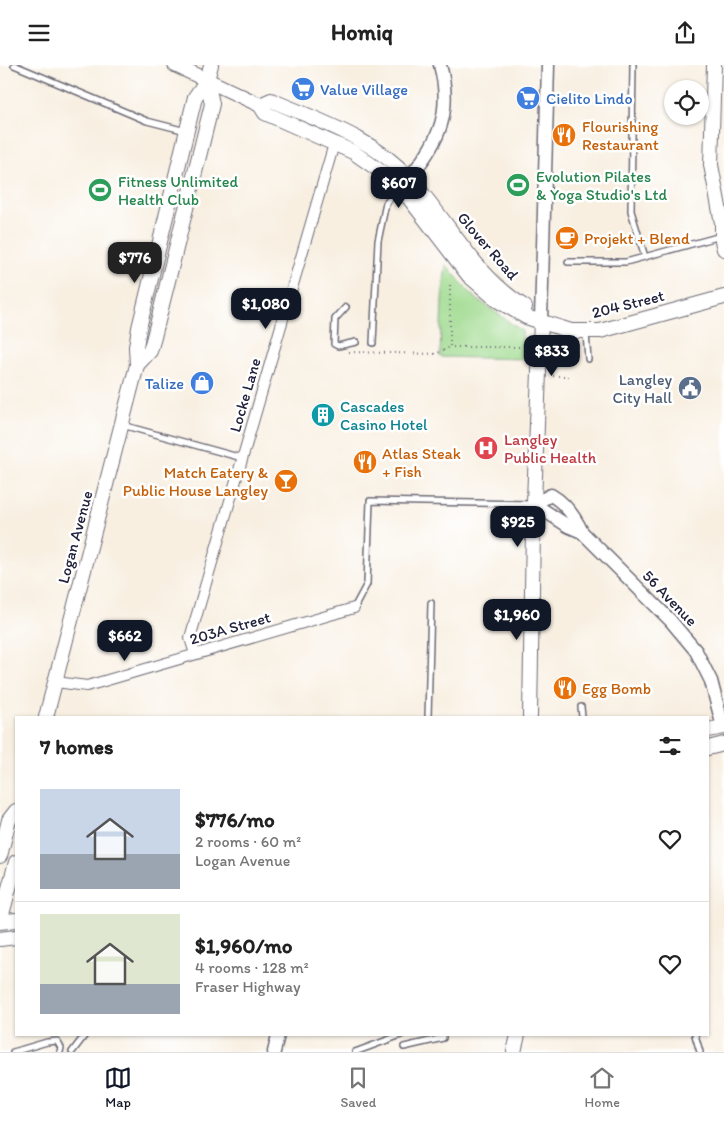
<!DOCTYPE html>
<html lang="en">
<head>
<meta charset="utf-8">
<style>
  body { margin:0; font-family:Itim,sans-serif; background:#f2f2f2; color:#222; height:100vh; display:flex; flex-direction:column; font-size:19px; white-space:nowrap }
  * { box-sizing:border-box; margin:0 }
  p { font-size:16px; color:#767676 }
  .icon { flex:none; width:28px; height:28px; fill:none; stroke:currentColor; stroke-width:2; stroke-linecap:round; stroke-linejoin:round }
  .map { position:relative; flex:1; overflow:hidden }
  .sheet { position:absolute; left:15px; top:651px; width:694px; height:320px; display:flex; flex-direction:column; background:#fff; border-radius:0px; box-shadow:0 1px 4px #0004 }
  .sheet>* { flex:none }
  .tools { position:absolute; left:664px; top:15px; display:grid; gap:10px }
  .tools a { display:grid; place-items:center; width:45px; height:45px; border-radius:50%; background:#fff; box-shadow:0 1px 4px #0004; font-size:25px }
  .price { position:absolute; translate:-50% -42px; padding:0 11px; border-radius:10px; background:#111827; color:#fff; font-size:16px; line-height:32px; filter:drop-shadow(0 1px 2px #0008) }
  .price::after { content:''; position:absolute; left:50%; top:30px; width:15px; height:11px; margin-left:-8px; background:inherit; clip-path:polygon(0 0,100% 0,50% 100%) }
  .price.active { background:#222; color:#fff }
  ul { padding:0; list-style:none }
  li { display:flex; align-items:center; gap:15px; height:125px; padding:0 25px }
  li+li { border-top:1px solid #e0e0e0 }
  li span { display:grid; place-items:center; flex:none; width:140px; height:100px; border-radius:0px; color:#555 }
  li>.icon { margin-inline-start:auto }
  span .icon { width:60px; height:60px; fill:#fffc; stroke-width:1 }
  li b { font-size:21px }
  h2 { display:flex; justify-content:space-between; align-items:center; height:60px; padding:0 25px; font-size:21px }
  header { display:flex; justify-content:space-between; align-items:center; height:65px; padding:0 25px; background:#fff; font-size:22px; font-weight:700 }
  .tabs { display:flex; justify-content:space-around; align-items:center; height:70px; border-top:1px solid #e0e0e0; background:#fff; font-size:14px; color:#767676 }
  .tabs a { display:grid; justify-items:center; gap:2px }
  .tabs .active { color:#111827 }
  .map>svg:first-child { display:block }
  .green { fill:#9dd98c; stroke:#607e64 }
  .lines { fill:none; stroke-linecap:round; stroke-linejoin:round }
  .service-casing { stroke:#6d6a75; stroke-width:8 }
  .minor-casing { stroke:#6d6a75; stroke-width:12 }
  .tertiary-casing { stroke:#6d6a75; stroke-width:15 }
  .secondary-casing { stroke:#6d6a75; stroke-width:16 }
  .path { stroke:#6d6a75; stroke-width:2; stroke-dasharray:1 4; stroke-linecap:butt }
  .service { stroke:#fff; stroke-width:5 }
  .minor { stroke:#fff; stroke-width:10 }
  .tertiary { stroke:#fff; stroke-width:12 }
  .secondary { stroke:#fff; stroke-width:14 }
  .labels { text-anchor:middle; dominant-baseline:central; stroke-width:5; stroke-linejoin:round; paint-order:stroke }
  .shop-label { font-size:16px; fill:#366cbe; stroke:#fff; text-anchor:start }
  .food-label { font-size:16px; fill:#c56008; stroke:#fff; text-anchor:start }
  .leisure-label { font-size:16px; fill:#27864d; stroke:#fff; text-anchor:start }
  .street-label { font-size:16px; fill:#22223b; stroke:#fff }
  .service-label { font-size:16px; fill:#4e5e75; stroke:#fff; text-anchor:end }
  .culture-label { font-size:16px; fill:#0d838f; stroke:#fff; text-anchor:start }
  .health-label { font-size:16px; fill:#be3a42; stroke:#fff; text-anchor:start }
</style>
</head>
<body>
<header><svg class="icon" aria-label="menu" viewBox="0 0 24 24"><path d="M4 6h16M4 12h16M4 18h16"/></svg>Homiq<svg class="icon" aria-label="share" viewBox="0 0 24 24"><path d="M12 15V3M7 8l5-5 5 5M5 13v7h14v-7"/></svg></header>
<div class="map">
<svg width="724" height="987" viewBox="0 0 724 987">
  <rect width="100%" height="100%" fill="#fff"/>
  <filter id="ink" filterUnits="userSpaceOnUse"><feTurbulence type="fractalNoise" baseFrequency=".02" numOctaves="2"/><feDisplacementMap in="SourceGraphic" scale="10" xChannelSelector="R" yChannelSelector="G"/><feConvolveMatrix kernelMatrix="1 2 1 2 8 2 1 2 1" color-interpolation-filters="sRGB"/></filter>
  <filter id="wash" filterUnits="userSpaceOnUse"><feTurbulence type="fractalNoise" baseFrequency=".0096" numOctaves="4" result="noise"/><feDisplacementMap in="SourceGraphic" scale="20" xChannelSelector="R" yChannelSelector="G"/><feGaussianBlur stdDeviation="1.12" result="paint"/><feColorMatrix in="noise" values="0 0 0 0 0 0 0 0 0 0 0 0 0 0 0 0 0 1.4 0 .05"/><feComposite in="paint" operator="in"/></filter>
  <g filter="url(#wash)">
    <rect width="100%" height="100%" fill="#f8efe1"/>
    <!-- green -->
    <path class="green" d="M 446,200 L 474,232 L 522,266 L 524,294 L 440,292 L 442,234 Z"/>
  </g>
  <g filter="url(#ink)">
    <g class="lines">
      <!-- service casing -->
      <g class="service-casing">
        <g id="service">
          <path d="M 14,0 L 147,56 L 186,66"/>
          <path d="M 633,0 L 631,146 L 645,192"/>
          <path d="M 568,197 L 626,197 L 721,171"/>
          <path d="M 346,242 L 335,254 L 334,279 L 338,281 L 356,277"/>
          <path d="M 586,268 L 588,294"/>
          <path d="M 373,278 L 378,176 L 386,138 L 399,124"/>
          <path d="M 122,360 L 242,393"/>
          <path d="M 354,543 L 367,519 L 370,436 L 533,439"/>
          <path d="M 581,642 L 582,652"/>
          <path d="M 428,652 L 431,538"/>
          <path d="M 695,970 L 700,987"/>
          <path d="M 404,982 L 443,973 L 443,970"/>
          <path d="M 13,987 L 47,977 L 57,976 L 61,983 L 60,987"/>
          <path d="M 72,987 L 85,970"/>
          <path d="M 355,987 L 401,970"/>
        </g>
      </g>
      <!-- minor casing -->
      <g class="minor-casing">
        <g id="minor">
          <path d="M 195,589 L 190,573 L 334,79"/>
          <path d="M 56,617 L 87,621 L 354,543"/>
        </g>
      </g>
      <!-- tertiary casing -->
      <g class="tertiary-casing">
        <g id="tertiary">
          <path d="M 403,120 C 436,82 454,51 440,0"/>
          <path d="M 541,255 L 548,0"/>
          <path d="M 534,439 L 551,430 C 565,438 575,452 582,467 L 670,555 L 696,586 L 711,616 L 723,662"/>
          <path d="M 534,439 L 568,461 L 582,467"/>
          <path d="M 274,987 L 278,970"/>
        </g>
      </g>
      <!-- secondary casing -->
      <g class="secondary-casing">
        <g id="secondary">
          <path d="M 175,0 L 260,40 L 265,48 L 353,87 L 386,110 L 409,133 L 469,211 L 497,235 L 526,252 L 571,266 L 600,266 L 724,232"/>
          <path d="M 714,0 L 711,100 L 722,158 L 722,176 L 724,184"/>
          <path d="M 260,40 L 271,35 C 319,56 373,73 409,113 C 449,156 473,210 525,242"/>
          <path d="M 137,300 L 150,286 L 154,272 L 212,39 L 207,15"/>
          <path d="M 46,652 L 137,300 L 136,282 L 139,263 L 195,32 L 207,15 L 211,0"/>
          <path d="M 530,652 L 533,463 L 541,255"/>
          <path d="M 708,665 L 724,662"/>
          <path d="M 708,683 L 724,679"/>
          <path d="M 0,791 L 9,755 L 16,746"/>
          <path d="M 16,797 L 0,857 L 16,855"/>
          <path d="M 0,874 L 16,872"/>
          <path d="M 514,987 L 518,970"/>
        </g>
      </g>
      <!-- path -->
      <g class="path">
        <path d="M 450,220 L 450,282 L 521,282"/>
        <path d="M 349,287 L 436,289 L 450,282"/>
        <path d="M 553,311 L 571,311"/>
      </g>
      <!-- service -->
      <use href="#service" class="service"/>
      <!-- minor -->
      <use href="#minor" class="minor"/>
      <!-- tertiary -->
      <use href="#tertiary" class="tertiary"/>
      <!-- secondary -->
      <use href="#secondary" class="secondary"/>
    </g>
  </g>
  <!-- icons -->
  <defs>
    <g id="supermarket-disc" transform="scale(1.25)"><circle r="9.5" fill="#3f7fe0" stroke="#fff"/><path d="M-6-5.5h2.5l.6 2H6L4.5 2H-2.5L-4.4-4H-6ZM-1.5 3.2a1.3 1.3 0 1 0 .1 0ZM3 3.2a1.3 1.3 0 1 0 .1 0Z" fill="#fff"/></g>
    <g id="restaurant-disc" transform="scale(1.25)"><circle r="9.5" fill="#e8710a" stroke="#fff"/><path d="M-5-6h1v4h1v-4h1v4h1v-4h1v5L-1.5 .5V6h-2V.5L-5-1ZM5-6V6H3V1.5H1.5Q1.5-4 5-6Z" fill="#fff"/></g>
    <g id="stadium-disc" transform="scale(1.25)"><circle r="9.5" fill="#2e9e5b" stroke="#fff"/><path d="M0-5a6.5 5 0 1 0 0 10a6.5 5 0 1 0 0-10ZM-3.5-1.8h7v3.6h-7Z" fill="#fff"/></g>
    <g id="cafe-disc" transform="scale(1.25)"><circle r="9.5" fill="#e8710a" stroke="#fff"/><path d="M-5.5-4.5H6V0H3Q3 3.5 0 3.5H-2.5Q-5.5 3.5-5.5 0ZM3-3.2v2h1.7v-2ZM-6 4.5H4V6H-6Z" fill="#fff"/></g>
    <g id="shop-disc" transform="scale(1.25)"><circle r="9.5" fill="#3f7fe0" stroke="#fff"/><path d="M-5-2.5h2.3a2.7 3.5 0 0 1 5.4 0H5L5.5 6h-11ZM-1.5-2.5h3a1.5 2.3 0 0 0-3 0Z" fill="#fff"/></g>
    <g id="civic-disc" transform="scale(1.25)"><circle r="9.5" fill="#5c6f8a" stroke="#fff"/><path d="M-.6-6.5H3V-4.5H.6V-3L4-1V1h2V6H-6V1h2V-1L-.6-3ZM-1.2 2.5V6h2.4V2.5Z" fill="#fff"/></g>
    <g id="building-disc" transform="scale(1.25)"><circle r="9.5" fill="#0f9aa8" stroke="#fff"/><path d="M-4-6H4V6H1V3H-1V6H-4ZM-2.5-4.3h1.7v1.8h-1.7ZM.8-4.3h1.7v1.8H.8ZM-2.5-1h1.7V.8h-1.7ZM.8-1h1.7V.8H.8Z" fill="#fff"/></g>
    <g id="hospital-disc" transform="scale(1.25)"><circle r="9.5" fill="#e0444e" stroke="#fff"/><path d="M-5-5h3v3.5h4V-5h3V5h-3V1.5h-4V5h-3Z" fill="#fff"/></g>
    <g id="bar-disc" transform="scale(1.25)"><circle r="9.5" fill="#e8710a" stroke="#fff"/><path d="M-6-5H6L.8 .8V4.5H3.5V6h-7V4.5H-.8V.8Z" fill="#fff"/></g>
  </defs>
  <g fill-rule="evenodd">
    <use href="#supermarket-disc" x="303" y="24"/>
    <use href="#supermarket-disc" x="528" y="33"/>
    <use href="#restaurant-disc" x="564" y="70"/>
    <use href="#stadium-disc" x="518" y="120"/>
    <use href="#stadium-disc" x="100" y="125"/>
    <use href="#cafe-disc" x="567" y="173"/>
    <use href="#shop-disc" x="202" y="318"/>
    <use href="#civic-disc" x="690" y="323"/>
    <use href="#building-disc" x="323" y="350"/>
    <use href="#hospital-disc" x="486" y="383"/>
    <use href="#restaurant-disc" x="365" y="397"/>
    <use href="#bar-disc" x="286" y="416"/>
    <use href="#restaurant-disc" x="565" y="623"/>
  </g>
  <g class="labels">
    <!-- shop labels -->
    <g class="shop-label">
      <text x="320" y="24">Value Village</text>
      <text x="546" y="33">Cielito Lindo</text>
      <text x="184" y="318" text-anchor="end">Talize</text>
    </g>
    <!-- food labels -->
    <g class="food-label">
      <text x="582" y="61">Flourishing<tspan x="582" dy="18">Restaurant</tspan></text>
      <text x="584" y="173">Projekt + Blend</text>
      <text x="382" y="388">Atlas Steak<tspan x="382" dy="18">+ Fish</tspan></text>
      <text x="268" y="407" text-anchor="end">Match Eatery &amp;<tspan x="268" dy="18">Public House Langley</tspan></text>
      <text x="582" y="623">Egg Bomb</text>
    </g>
    <!-- leisure labels -->
    <g class="leisure-label">
      <text x="536" y="111">Evolution Pilates<tspan x="536" dy="18">&amp; Yoga Studio's Ltd</tspan></text>
      <text x="118" y="116">Fitness Unlimited<tspan x="118" dy="18">Health Club</tspan></text>
    </g>
    <!-- street labels -->
    <g class="street-label">
      <text transform="translate(488 181) rotate(49)">Glover Road</text>
      <text transform="translate(628 239) rotate(-14)">204 Street</text>
      <text transform="translate(245 330) rotate(-74)">Locke Lane</text>
      <text transform="translate(75 472) rotate(-75)">Logan Avenue</text>
      <text transform="translate(670 533) rotate(46)">56 Avenue</text>
      <text transform="translate(230 563) rotate(-16)">203A Street</text>
    </g>
    <!-- service labels -->
    <g class="service-label">
      <text x="672" y="314">Langley<tspan x="672" dy="18">City Hall</tspan></text>
    </g>
    <!-- culture labels -->
    <g class="culture-label">
      <text x="340" y="341">Cascades<tspan x="340" dy="18">Casino Hotel</tspan></text>
    </g>
    <!-- health labels -->
    <g class="health-label">
      <text x="504" y="374">Langley<tspan x="504" dy="18">Public Health</tspan></text>
    </g>
  </g>
</svg>
<div class="tools">
<a><svg class="icon" aria-label="locate" viewBox="0 0 24 24"><circle cx="12" cy="12" r="6"/><path d="M12 2v4M12 18v4M2 12h4M18 12h4"/></svg></a>
</div>
<b class="price" style="left:399px;top:144px">$607</b>
<b class="price active" style="left:135px;top:219px">$776</b>
<b class="price" style="left:266px;top:265px">$1,080</b>
<b class="price" style="left:552px;top:312px">$833</b>
<b class="price" style="left:518px;top:483px">$925</b>
<b class="price" style="left:517px;top:576px">$1,960</b>
<b class="price" style="left:125px;top:597px">$662</b>
<section class="sheet">
<h2>7 homes<svg class="icon" aria-label="filters" viewBox="0 0 24 24"><path d="M4 7h16M4 17h16"/><circle cx="9" cy="7" r="2"/><circle cx="15" cy="17" r="2"/></svg></h2>
<ul>
<li><span style="background:linear-gradient(#c9d6e8 65%,#9aa5b1 0)"><svg class="icon" aria-label="home" viewBox="0 0 24 24"><path d="M3 11l9-7 9 7M6 9v11h12V9"/></svg></span><div><b>$776/mo</b><p>2 rooms · 60 m²</p><p>Logan Avenue</p></div><svg class="icon" aria-label="heart" viewBox="0 0 24 24"><path d="M12 20l-8-8c-3-5 5-10 8-4 3-6 11-1 8 4z"/></svg></li>
<li><span style="background:linear-gradient(#dfe7d0 70%,#9aa5b1 0)"><svg class="icon" aria-label="home" viewBox="0 0 24 24"><path d="M3 11l9-7 9 7M6 9v11h12V9"/></svg></span><div><b>$1,960/mo</b><p>4 rooms · 128 m²</p><p>Fraser Highway</p></div><svg class="icon" aria-label="heart" viewBox="0 0 24 24"><path d="M12 20l-8-8c-3-5 5-10 8-4 3-6 11-1 8 4z"/></svg></li>
</ul>
</section>
</div>
<nav class="tabs">
<a class="active"><svg class="icon" aria-label="map" viewBox="0 0 24 24"><path d="M3 6l6-2 6 2 6-2v14l-6 2-6-2-6 2zM9 4v14M15 6v14"/></svg>Map</a>
<a><svg class="icon" aria-label="saved" viewBox="0 0 24 24"><path d="M7 4h10v16l-5-4-5 4z"/></svg>Saved</a>
<a><svg class="icon" aria-label="home" viewBox="0 0 24 24"><path d="M3 11l9-7 9 7M6 9v11h12V9"/></svg>Home</a>
</nav>
</body>
</html>
